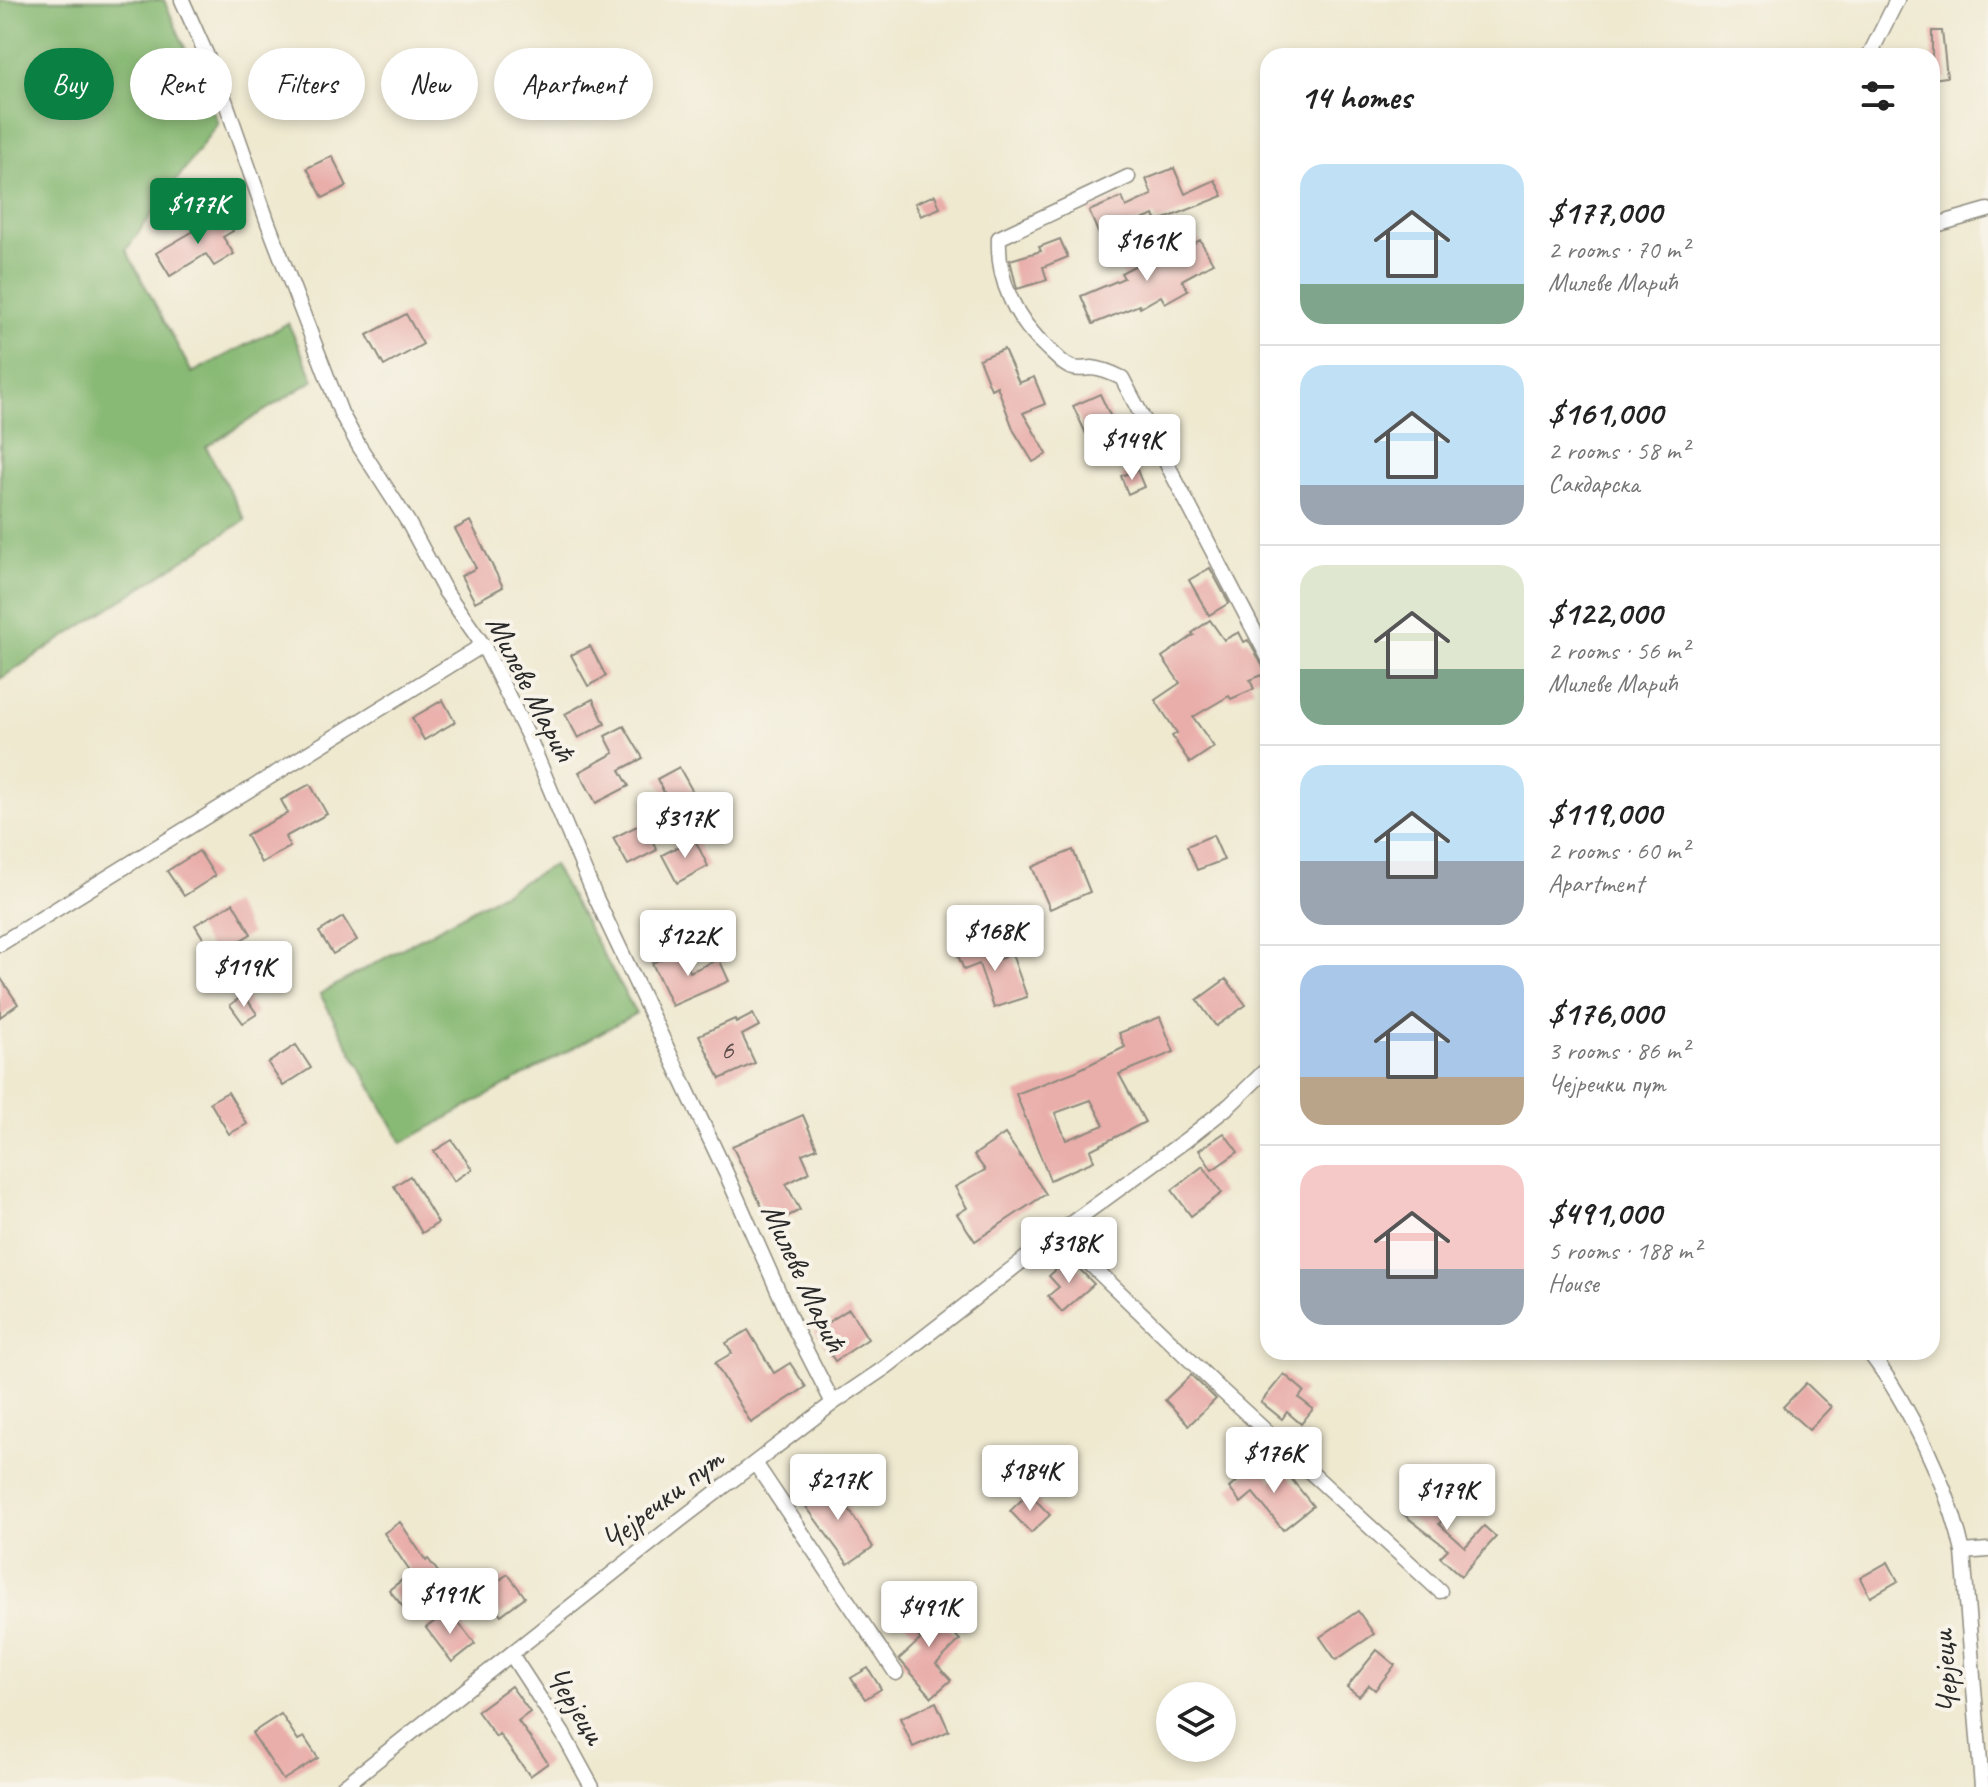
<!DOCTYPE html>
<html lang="en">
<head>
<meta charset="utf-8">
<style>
  body { margin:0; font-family:Caveat,sans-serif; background:#f2f2f2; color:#222; height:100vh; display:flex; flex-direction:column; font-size:30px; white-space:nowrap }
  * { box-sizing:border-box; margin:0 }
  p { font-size:26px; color:#767676 }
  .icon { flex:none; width:44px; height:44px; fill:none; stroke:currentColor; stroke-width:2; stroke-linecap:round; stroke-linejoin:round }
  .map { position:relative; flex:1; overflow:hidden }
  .panel { position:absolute; left:1260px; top:48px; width:680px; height:1312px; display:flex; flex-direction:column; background:#fff; border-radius:24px; box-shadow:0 4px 12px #0003 }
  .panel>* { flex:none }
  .hud { position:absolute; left:24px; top:48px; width:760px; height:72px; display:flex; gap:16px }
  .controls { position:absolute; left:1156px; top:1682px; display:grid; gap:16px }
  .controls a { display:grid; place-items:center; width:80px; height:80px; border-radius:50%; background:#fff; box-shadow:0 4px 12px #0003; font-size:40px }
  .price { position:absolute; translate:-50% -68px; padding:0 18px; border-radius:8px; background:#fff; color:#222; font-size:26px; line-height:52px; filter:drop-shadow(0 2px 4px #0008) }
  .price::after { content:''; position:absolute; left:50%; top:48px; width:24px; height:18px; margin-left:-12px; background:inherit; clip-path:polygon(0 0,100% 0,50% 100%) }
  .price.active { background:#0b8043; color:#fff }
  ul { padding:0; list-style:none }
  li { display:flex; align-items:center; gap:24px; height:200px; padding:0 40px }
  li+li { border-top:2px solid #e0e0e0 }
  li span { display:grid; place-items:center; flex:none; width:224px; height:160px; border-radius:24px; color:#555 }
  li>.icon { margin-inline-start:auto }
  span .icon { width:96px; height:96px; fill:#fffc; stroke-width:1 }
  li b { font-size:34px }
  h2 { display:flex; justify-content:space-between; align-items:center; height:96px; padding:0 40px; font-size:34px }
  .pill { padding:0 28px; border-radius:36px; background:#fff; box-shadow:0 4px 12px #0003; font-size:28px; line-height:72px }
  .pill.active { background:#0b8043; color:#fff }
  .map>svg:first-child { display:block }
  .forest { fill:#88b974; stroke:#5a7250; stroke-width:2 }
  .building { fill:#e9aeaa; fill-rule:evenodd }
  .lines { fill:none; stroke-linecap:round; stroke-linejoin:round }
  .minor-casing { stroke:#8d8a7e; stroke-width:17 }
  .minor { stroke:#fff; stroke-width:14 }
  .labels { text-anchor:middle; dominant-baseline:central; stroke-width:8; stroke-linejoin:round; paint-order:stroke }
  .number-label { font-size:28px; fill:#5a4c4b }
  .street-label { font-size:32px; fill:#2b2b2b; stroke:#f7f3e8 }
</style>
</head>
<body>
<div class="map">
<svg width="1988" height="1787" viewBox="0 0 1988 1787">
  <rect width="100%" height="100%" fill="#f7f3e8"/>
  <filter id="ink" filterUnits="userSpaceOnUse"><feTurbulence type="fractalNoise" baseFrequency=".0125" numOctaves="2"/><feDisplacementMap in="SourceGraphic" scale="16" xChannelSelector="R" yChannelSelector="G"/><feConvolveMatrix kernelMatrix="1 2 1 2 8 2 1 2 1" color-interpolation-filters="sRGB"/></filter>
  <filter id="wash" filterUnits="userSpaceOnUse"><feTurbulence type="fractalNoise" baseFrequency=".006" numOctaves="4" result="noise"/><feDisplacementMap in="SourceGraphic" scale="32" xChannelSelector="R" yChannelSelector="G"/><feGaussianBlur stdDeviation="1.8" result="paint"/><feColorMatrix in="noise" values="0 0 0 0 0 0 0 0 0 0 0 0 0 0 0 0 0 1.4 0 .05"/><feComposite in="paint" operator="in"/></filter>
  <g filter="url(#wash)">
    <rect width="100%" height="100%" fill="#efe9d0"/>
    <!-- forest -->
    <g class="forest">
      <path d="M 0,0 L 164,0 L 218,123 L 126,250 L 192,373 L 288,323 L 314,380 L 206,447 L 245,520 L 0,679 Z"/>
      <path d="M 553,865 L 636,1013 L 402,1143 L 320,994 Z"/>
    </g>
    <g id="blocks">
      <!-- building -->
      <g class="building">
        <path d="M 1932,31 L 1942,31 L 1947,77 L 1932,79 Z"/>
        <path d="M 332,156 L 347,186 L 323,198 L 307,168 Z"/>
        <path d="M 1174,168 L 1185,194 L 1215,180 L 1223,196 L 1157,222 L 1154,215 L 1100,237 L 1089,211 L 1122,197 L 1126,207 L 1152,195 L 1146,179 Z"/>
        <path d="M 935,195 L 940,208 L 921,216 L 915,203 Z"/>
        <path d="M 223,214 L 233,231 L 223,237 L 234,254 L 214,266 L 206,254 L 170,276 L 156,253 Z"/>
        <path d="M 1060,239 L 1068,257 L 1043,267 L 1047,280 L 1017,289 L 1010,260 L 1041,251 L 1039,247 Z"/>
        <path d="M 1200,240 L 1213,263 L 1182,280 L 1188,290 L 1165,303 L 1161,296 L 1140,308 L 1139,305 L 1093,324 L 1081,296 L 1124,278 L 1121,273 L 1155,255 L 1159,263 Z"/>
        <path d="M 406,314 L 423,344 L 384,366 L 367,335 Z"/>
        <path d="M 1004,349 L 1019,383 L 1034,377 L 1045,404 L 1023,413 L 1047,454 L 1033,462 L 1014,431 L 997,386 L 991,389 L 979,359 Z"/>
        <path d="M 1100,394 L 1115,426 L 1088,438 L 1073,406 Z"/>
        <path d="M 1137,470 L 1144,487 L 1128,494 L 1121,476 Z"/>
        <path d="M 470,521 L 503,587 L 475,602 L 461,576 L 476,568 L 455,529 Z"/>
        <path d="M 1210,568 L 1229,603 L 1209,615 L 1189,580 Z"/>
        <path d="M 1210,620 L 1224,640 L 1239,632 L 1244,642 L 1248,640 L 1267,673 L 1250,680 L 1254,689 L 1231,699 L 1229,696 L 1193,717 L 1214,747 L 1190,763 L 1172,736 L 1177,733 L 1155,700 L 1180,683 L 1162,657 L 1194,635 L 1192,633 Z"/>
        <path d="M 590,646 L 606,676 L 588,686 L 571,655 Z"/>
        <path d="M 593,699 L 605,724 L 578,738 L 565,714 Z"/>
        <path d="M 443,700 L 455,722 L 424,740 L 412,718 Z"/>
        <path d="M 624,726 L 643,758 L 620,770 L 629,786 L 596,803 L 579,772 L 614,753 L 605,736 Z"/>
        <path d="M 679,767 L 693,792 L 670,804 L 657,779 Z"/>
        <path d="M 310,784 L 327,814 L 285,837 L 290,847 L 261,863 L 246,835 L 288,813 L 281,800 Z"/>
        <path d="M 643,823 L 657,850 L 628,865 L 613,838 Z"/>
        <path d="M 1213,835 L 1224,860 L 1197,870 L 1187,846 Z"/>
        <path d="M 694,838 L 708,866 L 677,883 L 662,855 Z"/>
        <path d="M 1073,850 L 1090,892 L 1050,909 L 1032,867 Z"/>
        <path d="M 199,851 L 215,876 L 184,896 L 167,871 Z"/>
        <path d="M 233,903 L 251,934 L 214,956 L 195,925 Z"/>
        <path d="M 343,917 L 357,940 L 333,954 L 319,932 Z"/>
        <path d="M 992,940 L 999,959 L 1012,954 L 1027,997 L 994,1008 L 979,964 L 964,970 L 957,953 Z"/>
        <path d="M 680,951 L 690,972 L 719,959 L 729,981 L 672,1006 L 652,963 Z"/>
        <path d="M 0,977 L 18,1004 L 0,1017 Z"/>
        <path d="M 1226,979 L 1246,1005 L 1216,1026 L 1197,1000 Z"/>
        <path d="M 244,995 L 257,1014 L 243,1023 L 230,1005 Z"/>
        <path d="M 753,1014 L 759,1026 L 742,1035 L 755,1063 L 720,1079 L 699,1035 L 735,1019 L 736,1023 Z"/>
        <path d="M 1160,1017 L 1174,1052 L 1119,1074 L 1145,1122 L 1090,1150 L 1094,1161 L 1050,1180 L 1016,1094 L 1076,1071 L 1125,1047 L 1119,1033 ZM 1091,1100 L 1104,1125 L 1066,1140 L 1055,1113 Z"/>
        <path d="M 296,1045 L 311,1068 L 283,1086 L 268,1063 Z"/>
        <path d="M 228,1092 L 247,1124 L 229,1134 L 210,1102 Z"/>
        <path d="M 803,1115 L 817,1148 L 802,1154 L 810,1172 L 786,1184 L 800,1210 L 771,1225 L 732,1146 Z"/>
        <path d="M 1224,1133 L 1238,1152 L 1212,1170 L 1199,1150 Z"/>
        <path d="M 1005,1134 L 1046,1194 L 975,1241 L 957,1214 L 967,1208 L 955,1187 L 985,1170 L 974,1155 Z"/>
        <path d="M 452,1140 L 472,1169 L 454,1181 L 434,1151 Z"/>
        <path d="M 1203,1166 L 1222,1193 L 1191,1216 L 1172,1190 Z"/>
        <path d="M 410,1176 L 438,1223 L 422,1233 L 394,1186 Z"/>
        <path d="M 1069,1258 L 1094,1284 L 1062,1312 L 1048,1296 L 1059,1287 L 1049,1276 Z"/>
        <path d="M 849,1309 L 868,1339 L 835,1361 L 815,1331 Z"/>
        <path d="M 748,1330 L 774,1373 L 790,1363 L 806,1387 L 751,1423 L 715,1363 L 732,1353 L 726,1343 Z"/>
        <path d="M 1284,1374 L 1304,1391 L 1299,1398 L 1313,1409 L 1301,1424 L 1287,1412 L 1282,1419 L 1261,1402 Z"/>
        <path d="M 1191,1375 L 1216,1399 L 1189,1425 L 1165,1400 Z"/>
        <path d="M 1806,1383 L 1831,1407 L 1809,1430 L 1783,1407 Z"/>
        <path d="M 1259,1464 L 1272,1481 L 1285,1471 L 1313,1506 L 1283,1530 L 1253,1493 L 1241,1503 L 1229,1488 Z"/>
        <path d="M 831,1481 L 873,1547 L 848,1564 L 802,1501 Z"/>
        <path d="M 1423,1488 L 1450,1510 L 1439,1524 L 1465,1547 L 1484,1526 L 1496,1537 L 1461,1576 L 1440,1557 L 1448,1549 L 1403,1514 Z"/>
        <path d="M 1029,1493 L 1050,1515 L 1031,1533 L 1010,1511 Z"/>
        <path d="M 400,1522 L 426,1561 L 428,1559 L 453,1591 L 439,1602 L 428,1589 L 404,1608 L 389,1590 L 411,1573 L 384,1533 Z"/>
        <path d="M 1888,1562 L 1898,1581 L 1870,1597 L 1860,1578 Z"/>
        <path d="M 508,1574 L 525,1597 L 501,1615 L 484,1591 Z"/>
        <path d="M 925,1603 L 960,1640 L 936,1664 L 951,1680 L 932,1697 L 899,1659 L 921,1639 L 905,1622 Z"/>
        <path d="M 449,1610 L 475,1644 L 452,1662 L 426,1628 Z"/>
        <path d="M 1358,1611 L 1374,1634 L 1336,1660 L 1320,1637 Z"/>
        <path d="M 1377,1650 L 1395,1665 L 1375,1690 L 1369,1685 L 1359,1696 L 1347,1687 Z"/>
        <path d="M 868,1668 L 881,1689 L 865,1699 L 851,1678 Z"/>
        <path d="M 511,1686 L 530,1712 L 518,1721 L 548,1763 L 530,1776 L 499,1734 L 496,1737 L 477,1711 Z"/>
        <path d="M 936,1702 L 949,1731 L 913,1747 L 900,1718 Z"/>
        <path d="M 281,1714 L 298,1740 L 304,1737 L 318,1758 L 283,1780 L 252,1733 Z"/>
      </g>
    </g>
  </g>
  <g filter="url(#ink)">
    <use href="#blocks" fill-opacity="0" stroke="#8d8a7e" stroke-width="2"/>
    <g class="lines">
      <!-- minor casing -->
      <g class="minor-casing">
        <g id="minor">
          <path d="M 182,0 L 219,83 L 268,223 L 341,413 L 359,446 L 408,522 L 445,591 L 483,645 L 528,736 L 595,896 L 726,1173 L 795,1329 L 833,1403"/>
          <path d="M 1869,56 L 1897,0"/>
          <path d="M 1128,177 L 999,238 C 997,282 1016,320 1048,349 C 1055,355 1064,366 1073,368 C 1079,370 1086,368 1092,368 C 1103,369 1112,373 1122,378 L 1268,657"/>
          <path d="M 1932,226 L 1988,210"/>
          <path d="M 0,944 L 483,645"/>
          <path d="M 1058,1233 L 1221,1390 L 1440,1591"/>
          <path d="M 1869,1352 C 1909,1404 1949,1488 1963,1552 L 1982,1787"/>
          <path d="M 755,1463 L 896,1673"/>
          <path d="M 1963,1552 L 1988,1550"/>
          <path d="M 511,1654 L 563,1734 L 592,1787"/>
          <path d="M 343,1787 L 680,1520 L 833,1403 L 886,1367 L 1058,1233 L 1186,1140 L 1230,1105 L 1268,1068"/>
        </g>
      </g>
      <!-- minor -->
      <use href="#minor" class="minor"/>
    </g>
  </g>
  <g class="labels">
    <!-- number labels -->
    <g class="number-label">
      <text x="727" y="1049">6</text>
    </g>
    <!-- street labels -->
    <g class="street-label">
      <text transform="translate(531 688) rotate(63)">Милеве Мaрић</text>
      <text transform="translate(804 1277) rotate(65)">Милеве Мaрић</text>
      <text transform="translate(662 1499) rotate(-38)">Чејречки пут</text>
      <text transform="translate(1945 1672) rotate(-95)">Черјеци</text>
      <text transform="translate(576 1705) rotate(58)">Черјеци</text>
    </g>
  </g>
</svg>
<div class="controls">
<a><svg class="icon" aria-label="layers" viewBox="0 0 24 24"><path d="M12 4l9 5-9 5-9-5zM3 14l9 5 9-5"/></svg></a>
</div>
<b class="price active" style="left:198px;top:246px">$177K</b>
<b class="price" style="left:1147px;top:283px">$161K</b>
<b class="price" style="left:1132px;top:482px">$149K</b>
<b class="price" style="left:685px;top:860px">$317K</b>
<b class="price" style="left:995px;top:973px">$168K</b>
<b class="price" style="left:688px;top:978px">$122K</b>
<b class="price" style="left:244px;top:1009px">$119K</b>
<b class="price" style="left:1069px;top:1285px">$318K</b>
<b class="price" style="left:1274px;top:1495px">$176K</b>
<b class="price" style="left:1030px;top:1513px">$184K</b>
<b class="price" style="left:838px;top:1522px">$217K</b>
<b class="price" style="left:1447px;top:1532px">$179K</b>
<b class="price" style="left:450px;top:1636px">$191K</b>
<b class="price" style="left:929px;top:1649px">$491K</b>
<div class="hud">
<a class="pill active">Buy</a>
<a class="pill">Rent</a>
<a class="pill">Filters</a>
<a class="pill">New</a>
<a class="pill">Apartment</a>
</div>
<section class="panel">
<h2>14 homes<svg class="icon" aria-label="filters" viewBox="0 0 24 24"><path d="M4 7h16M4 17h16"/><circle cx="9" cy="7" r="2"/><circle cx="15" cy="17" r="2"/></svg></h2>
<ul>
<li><span style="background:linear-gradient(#bfe0f5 75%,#7fa58c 0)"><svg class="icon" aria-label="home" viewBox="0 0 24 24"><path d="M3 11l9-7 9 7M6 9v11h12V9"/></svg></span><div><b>$177,000</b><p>2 rooms · 70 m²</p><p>Милеве Мaрић</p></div></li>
<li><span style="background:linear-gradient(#bfe0f5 75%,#9aa5b1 0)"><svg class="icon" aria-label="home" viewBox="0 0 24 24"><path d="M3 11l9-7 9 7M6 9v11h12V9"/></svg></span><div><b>$161,000</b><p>2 rooms · 58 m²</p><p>Сакдарска</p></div></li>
<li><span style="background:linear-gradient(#dfe7d0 65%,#7fa58c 0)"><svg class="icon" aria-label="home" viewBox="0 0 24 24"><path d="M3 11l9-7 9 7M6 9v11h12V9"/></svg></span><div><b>$122,000</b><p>2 rooms · 56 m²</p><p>Милеве Мaрић</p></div></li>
<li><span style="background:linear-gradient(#bfe0f5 60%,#9aa5b1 0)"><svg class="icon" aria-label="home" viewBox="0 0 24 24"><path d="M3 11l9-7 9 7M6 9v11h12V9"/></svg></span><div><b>$119,000</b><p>2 rooms · 60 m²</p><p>Apartment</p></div></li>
<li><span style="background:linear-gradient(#a9c7e8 70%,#b9a48a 0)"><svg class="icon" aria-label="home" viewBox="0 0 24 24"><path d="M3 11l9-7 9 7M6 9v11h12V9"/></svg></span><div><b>$176,000</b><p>3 rooms · 86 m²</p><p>Чејречки пут</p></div></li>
<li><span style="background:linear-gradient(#f6c9c9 65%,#9aa5b1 0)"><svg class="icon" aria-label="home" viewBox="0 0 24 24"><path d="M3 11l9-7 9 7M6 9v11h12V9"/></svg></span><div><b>$491,000</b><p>5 rooms · 188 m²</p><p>House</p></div></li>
</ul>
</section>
</div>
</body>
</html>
